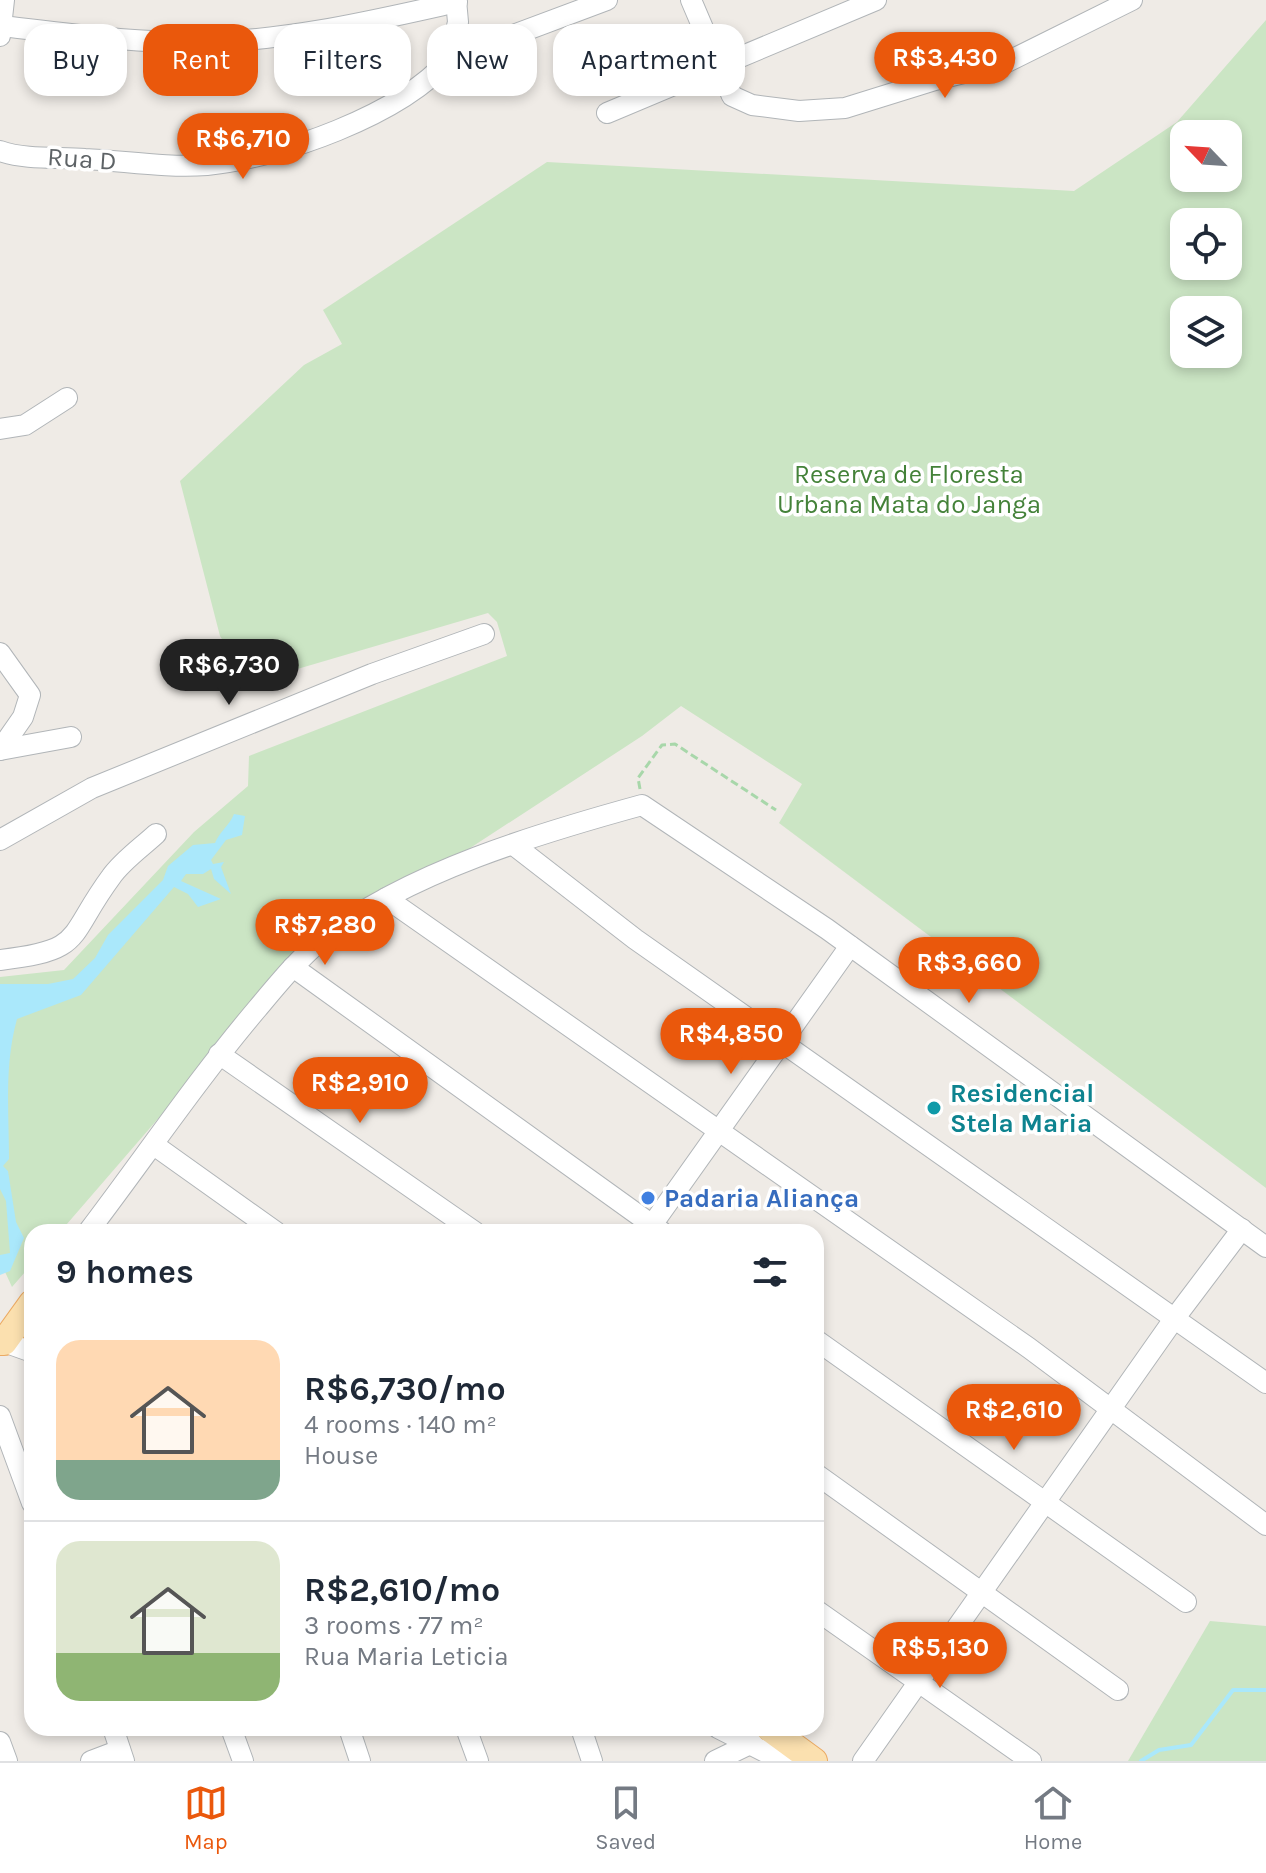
<!DOCTYPE html>
<html lang="en">
<head>
<meta charset="utf-8">
<style>
  body { margin:0; font-family:Karla,sans-serif; background:#f2f2f3; color:#1f2937; height:100vh; display:flex; flex-direction:column; font-size:30px; white-space:nowrap }
  * { box-sizing:border-box; margin:0 }
  p { font-size:26px; color:#747a83 }
  .icon { flex:none; width:44px; height:44px; fill:none; stroke:currentColor; stroke-width:2; stroke-linecap:round; stroke-linejoin:round }
  .map { position:relative; flex:1; overflow:hidden }
  .sheet { position:absolute; left:24px; top:1224px; width:800px; height:512px; display:flex; flex-direction:column; background:#fff; border-radius:24px; box-shadow:0 4px 12px #0003 }
  .sheet>* { flex:none }
  .guide { position:absolute; left:24px; top:24px; width:800px; height:72px; display:flex; gap:16px }
  .needle { width:52px; rotate:295deg }
  .tools { position:absolute; left:1170px; top:120px; display:grid; gap:16px }
  .tools a { display:grid; place-items:center; width:72px; height:72px; border-radius:16px; background:#fff; box-shadow:0 4px 12px #0003; font-size:40px }
  .price { position:absolute; translate:-50% -68px; padding:0 18px; border-radius:28px; background:#ea580c; color:#fff; font-size:26px; line-height:52px; filter:drop-shadow(0 2px 4px #0008) }
  .price::after { content:''; position:absolute; left:50%; top:48px; width:24px; height:18px; margin-left:-12px; background:inherit; clip-path:polygon(0 0,100% 0,50% 100%) }
  .price.selected { background:#222; color:#fff }
  ul { padding:0; list-style:none }
  li { display:flex; align-items:center; gap:24px; height:200px; padding:0 32px }
  li+li { border-top:2px solid #e0e1e3 }
  li span { display:grid; place-items:center; flex:none; width:224px; height:160px; border-radius:24px; color:#555 }
  li>.icon { margin-inline-start:auto }
  span .icon { width:96px; height:96px; fill:#fffc; stroke-width:1 }
  li b { font-size:34px }
  h2 { display:flex; justify-content:space-between; align-items:center; height:96px; padding:0 32px; font-size:34px }
  .pill { padding:0 28px; border-radius:24px; background:#fff; box-shadow:0 4px 12px #0003; font-size:28px; line-height:72px }
  .pill.selected { background:#ea580c; color:#fff }
  .tabs { display:flex; justify-content:space-around; align-items:center; height:112px; border-top:2px solid #e0e1e3; background:#fff; font-size:22px; color:#747a83 }
  .tabs a { display:grid; justify-items:center; gap:4px }
  .tabs .selected { color:#ea580c }
  .map>svg:first-child { display:block }
  .green { fill:#cbe5c4; fill-rule:evenodd }
  .water { fill:#aae8fb }
  .lines { fill:none; stroke-linecap:round; stroke-linejoin:round }
  .stream { stroke:#aae8fb; stroke-width:4 }
  .minor-casing { stroke:#b1b5b8; stroke-width:22 }
  .major-casing { stroke:#ebaa63; stroke-width:28 }
  .path { stroke:#a8d7aa; stroke-width:3; stroke-dasharray:8 4; stroke-linecap:butt }
  .minor { stroke:#fff; stroke-width:20 }
  .major { stroke:#fbe0af; stroke-width:26 }
  .culture-dot { fill:#0f9aa8; stroke:#fff; stroke-width:3 }
  .shop-dot { fill:#3f7fe0; stroke:#fff; stroke-width:3 }
  .labels { text-anchor:middle; dominant-baseline:central; stroke-width:7; stroke-linejoin:round; paint-order:stroke }
  .street-label { font-size:26px; fill:#5e6366; stroke:#fff }
  .park-label { font-size:26px; fill:#448239; stroke:#fff }
  .culture-label { font-size:26px; font-weight:bold; fill:#0d838f; stroke:#fff; text-anchor:start }
  .shop-label { font-size:26px; font-weight:bold; fill:#366cbe; stroke:#fff; text-anchor:start }
</style>
</head>
<body>
<div class="map">
<svg width="1266" height="1761" viewBox="0 0 1266 1761">
  <rect width="100%" height="100%" fill="#efebe6"/>
  <!-- green -->
  <g class="green">
    <path d="M 1266,20 L 1266,1188 L 779,823 L 802,784 L 681,706 L 642,736 L 291,965 L 60,1232 L 32,1232 L 32,1264 L 12,1287 L 0,1261 L 0,977 L 64,970 L 194,832 L 248,786 L 249,756 L 507,656 L 497,622 L 488,613 L 250,683 L 220,636 L 180,481 L 304,365 L 342,344 L 323,310 L 547,162 L 1074,191 L 1177,122 ZM 1184,134 L 1228,134 L 1228,178 L 1184,178 ZM 1184,222 L 1228,222 L 1228,266 L 1184,266 ZM 1184,310 L 1228,310 L 1228,354 L 1184,354 Z"/>
    <path d="M 1210,1621 L 1266,1626 L 1266,1761 L 1128,1761 Z"/>
  </g>
  <!-- water -->
  <path class="water" d="M 234,814 L 245,816 L 242,835 L 226,840 L 211,860 L 213,864 L 224,862 L 221,867 L 231,894 L 214,879 L 211,869 L 203,874 L 186,874 L 181,881 L 221,899 L 198,907 L 188,894 L 174,887 L 81,995 L 17,1019 C 4,1066 9,1111 9,1159 L 3,1166 L 8,1171 L 16,1222 L 24,1238 L 10,1271 L 0,1275 L 0,1255 L 10,1253 L 6,1201 L 0,1189 L 0,984 L 48,984 L 73,979 L 95,958 L 108,935 L 163,880 L 168,866 L 193,845 L 215,843 C 220,831 229,826 234,814 Z"/>
  <g class="lines">
    <!-- stream -->
    <path class="stream" d="M 1141,1761 L 1159,1750 L 1191,1745 L 1233,1690 L 1266,1690"/>
    <!-- minor casing -->
    <g class="minor-casing">
      <g id="minor">
        <path d="M 691,0 L 732,96 L 752,105 L 799,111 L 845,108 L 935,80 L 1005,63 L 1132,0"/>
        <path d="M 1,26 C 66,33 131,43 197,42 C 284,42 372,21 457,2"/>
        <path d="M 0,36 L 4,0"/>
        <path d="M 449,59 L 458,22 L 456,0"/>
        <path d="M 607,113 L 876,0"/>
        <path d="M 0,151 C 25,160 58,157 85,159 C 125,161 166,168 207,165 C 280,158 401,115 449,59 L 607,0"/>
        <path d="M 0,429 L 25,425 L 67,398"/>
        <path d="M 0,653 L 30,695 L 23,717 L 0,750"/>
        <path d="M 0,750 L 71,737"/>
        <path d="M 0,840 L 92,788 L 372,674 L 484,634"/>
        <path d="M 515,846 L 635,939 L 1266,1383"/>
        <path d="M 386,898 L 1029,1348 L 1266,1525"/>
        <path d="M 0,960 C 86,950 66,938 111,877 C 122,861 142,847 156,834"/>
        <path d="M 293,967 L 662,1232"/>
        <path d="M 219,1054 L 475,1232"/>
        <path d="M 154,1145 L 276,1232"/>
        <path d="M 88,1232 C 145,1157 197,1080 257,1009 C 278,984 299,958 324,938 C 408,872 540,833 642,805 L 827,929 L 1266,1247"/>
        <path d="M 647,1232 L 850,946"/>
        <path d="M 816,1340 L 1186,1602"/>
        <path d="M 4,1342 L 32,1352"/>
        <path d="M 0,1416 L 32,1503"/>
        <path d="M 816,1474 L 1118,1690"/>
        <path d="M 816,1610 L 1031,1761"/>
        <path d="M 113,1728 L 124,1761"/>
        <path d="M 231,1728 L 243,1761"/>
        <path d="M 349,1728 L 360,1761"/>
        <path d="M 466,1728 L 478,1761"/>
        <path d="M 581,1728 L 592,1761"/>
        <path d="M 718,1728 L 783,1761"/>
        <path d="M 0,1742 L 7,1761"/>
        <path d="M 91,1761 L 120,1750"/>
        <path d="M 715,1761 L 752,1743"/>
        <path d="M 863,1761 L 1174,1319 L 1242,1229"/>
      </g>
    </g>
    <!-- major casing -->
    <g class="major-casing">
      <g id="major">
        <path d="M 0,1342 L 4,1342 L 32,1303"/>
        <path d="M 769,1728 L 814,1761"/>
      </g>
    </g>
    <!-- path -->
    <path class="path" d="M 640,789 L 638,778 L 662,745 L 675,744 L 776,810"/>
    <!-- minor -->
    <use href="#minor" class="minor"/>
    <!-- major -->
    <use href="#major" class="major"/>
  </g>
  <!-- markers -->
  <circle class="culture-dot" cx="934" cy="1108" r="8"/>
  <circle class="shop-dot" cx="648" cy="1198" r="8"/>
  <g class="labels">
    <!-- street labels -->
    <g class="street-label">
      <text transform="translate(82 159) rotate(4)">Rua D</text>
    </g>
    <!-- park labels -->
    <g class="park-label">
      <text x="909" y="474">Reserva de Floresta<tspan x="909" dy="30">Urbana Mata do Janga</tspan></text>
    </g>
    <!-- culture labels -->
    <g class="culture-label">
      <text x="950" y="1093">Residencial<tspan x="950" dy="30">Stela Maria</tspan></text>
    </g>
    <!-- shop labels -->
    <g class="shop-label">
      <text x="664" y="1198">Padaria Aliança</text>
    </g>
  </g>
</svg>
<div class="tools">
<a><svg class="needle" viewBox="-14 -14 28 28"><path d="M0-13l5 13h-10z" fill="#e53935"/><path d="M0 13l5-13h-10z" fill="#747a83"/></svg></a>
<a><svg class="icon" aria-label="locate" viewBox="0 0 24 24"><circle cx="12" cy="12" r="6"/><path d="M12 2v4M12 18v4M2 12h4M18 12h4"/></svg></a>
<a><svg class="icon" aria-label="layers" viewBox="0 0 24 24"><path d="M12 4l9 5-9 5-9-5zM3 14l9 5 9-5"/></svg></a>
</div>
<b class="price" style="left:945px;top:100px">R$3,430</b>
<b class="price" style="left:243px;top:181px">R$6,710</b>
<b class="price selected" style="left:229px;top:707px">R$6,730</b>
<b class="price" style="left:325px;top:967px">R$7,280</b>
<b class="price" style="left:969px;top:1005px">R$3,660</b>
<b class="price" style="left:731px;top:1076px">R$4,850</b>
<b class="price" style="left:360px;top:1125px">R$2,910</b>
<b class="price" style="left:1014px;top:1452px">R$2,610</b>
<b class="price" style="left:940px;top:1690px">R$5,130</b>
<div class="guide">
<a class="pill">Buy</a>
<a class="pill selected">Rent</a>
<a class="pill">Filters</a>
<a class="pill">New</a>
<a class="pill">Apartment</a>
</div>
<section class="sheet">
<h2>9 homes<svg class="icon" aria-label="filters" viewBox="0 0 24 24"><path d="M4 7h16M4 17h16"/><circle cx="9" cy="7" r="2"/><circle cx="15" cy="17" r="2"/></svg></h2>
<ul>
<li><span style="background:linear-gradient(#ffd9b3 75%,#7fa58c 0)"><svg class="icon" aria-label="home" viewBox="0 0 24 24"><path d="M3 11l9-7 9 7M6 9v11h12V9"/></svg></span><div><b>R$6,730/mo</b><p>4 rooms · 140 m²</p><p>House</p></div></li>
<li><span style="background:linear-gradient(#dfe7d0 70%,#8fb573 0)"><svg class="icon" aria-label="home" viewBox="0 0 24 24"><path d="M3 11l9-7 9 7M6 9v11h12V9"/></svg></span><div><b>R$2,610/mo</b><p>3 rooms · 77 m²</p><p>Rua Maria Leticia</p></div></li>
</ul>
</section>
</div>
<nav class="tabs">
<a class="selected"><svg class="icon" aria-label="map" viewBox="0 0 24 24"><path d="M3 6l6-2 6 2 6-2v14l-6 2-6-2-6 2zM9 4v14M15 6v14"/></svg>Map</a>
<a><svg class="icon" aria-label="saved" viewBox="0 0 24 24"><path d="M7 4h10v16l-5-4-5 4z"/></svg>Saved</a>
<a><svg class="icon" aria-label="home" viewBox="0 0 24 24"><path d="M3 11l9-7 9 7M6 9v11h12V9"/></svg>Home</a>
</nav>
</body>
</html>
